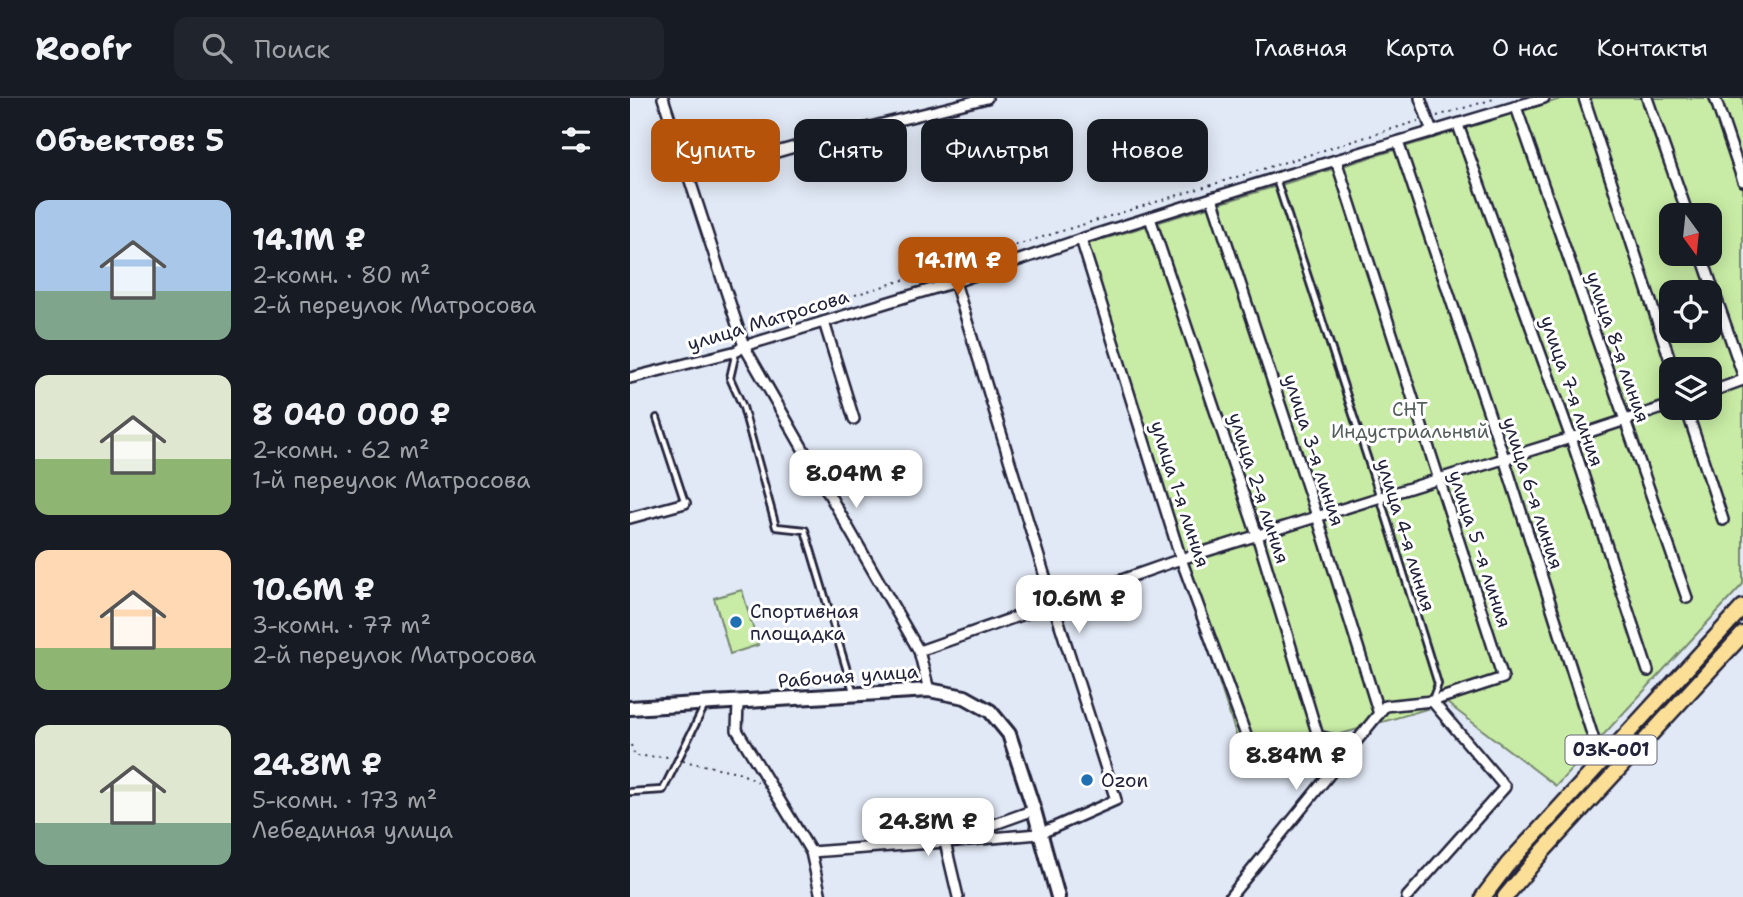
<!DOCTYPE html>
<html lang="ru">
<head>
<meta charset="utf-8">
<style>
  body { margin:0; font-family:"Shantell Sans",sans-serif; background:#20242c; color:#f1f3f6; height:100vh; display:flex; flex-direction:column; font-size:26px; white-space:nowrap }
  * { box-sizing:border-box; margin:0 }
  p { font-size:23px; color:#9ea1a6 }
  .icon { flex:none; width:38px; height:38px; fill:none; stroke:currentColor; stroke-width:2; stroke-linecap:round; stroke-linejoin:round }
  .map { position:relative; flex:1; overflow:hidden }
  .details { display:flex; flex-direction:column; background:#171b24; width:630px }
  .details>* { flex:none }
  .hud { position:absolute; left:21px; top:21px; width:665px; height:63px; display:flex; gap:14px }
  .needle { width:46px; rotate:165deg }
  .buttons { position:absolute; left:1029px; top:105px; display:grid; gap:14px }
  .buttons a { display:grid; place-items:center; width:63px; height:63px; border-radius:14px; background:#171b24; box-shadow:0 4px 18px #0003; font-size:35px }
  .price { position:absolute; translate:-50% -60px; padding:0 16px; border-radius:14px; background:#fff; color:#222; font-size:23px; line-height:46px; filter:drop-shadow(0 2px 4px #0008) }
  .price::after { content:''; position:absolute; left:50%; top:42px; width:21px; height:16px; margin-left:-10px; background:inherit; clip-path:polygon(0 0,100% 0,50% 100%) }
  .price.active { background:#b45309; color:#fff }
  ul { padding:0; list-style:none }
  li { display:flex; align-items:center; gap:21px; height:175px; padding:0 35px }
  li span { display:grid; place-items:center; flex:none; width:196px; height:140px; border-radius:14px; color:#555 }
  li>.icon { margin-inline-start:auto }
  span .icon { width:84px; height:84px; fill:#fffc; stroke-width:1 }
  li b { font-size:30px }
  h2 { display:flex; justify-content:space-between; align-items:center; height:84px; padding:0 35px; font-size:30px }
  .chip { padding:0 24px; border-radius:14px; background:#171b24; box-shadow:0 4px 18px #0003; font-size:24px; line-height:63px }
  .chip.active { background:#b45309; color:#fff }
  header { display:flex; align-items:center; gap:42px; box-sizing:border-box; height:98px; padding:0 35px; background:#171b24; border-bottom:2px solid #363941 }
  header strong { font-size:33px }
  nav { display:flex; gap:38px; margin-inline-start:auto; font-size:24px }
  .search { width:490px; height:63px; background:#20242c; display:flex; align-items:center; gap:18px; box-sizing:border-box; padding:0 24px; border-radius:14px; color:#9ea1a6; font-size:26px }
  main { display:flex; flex:1; min-height:0 }
  .map>svg:first-child { display:block }
  .green { fill:#c8eca5; stroke:#758770; stroke-width:2; fill-rule:evenodd }
  .lines { fill:none; stroke-linecap:round; stroke-linejoin:round }
  .service-casing { stroke:#22223b; stroke-width:10 }
  .minor-casing { stroke:#22223b; stroke-width:14 }
  .secondary-casing { stroke:#22223b; stroke-width:18 }
  .primary-casing { stroke:#22223b; stroke-width:19 }
  .path { stroke:#22223b; stroke-width:2; stroke-dasharray:2 5; stroke-linecap:butt }
  .service { stroke:#fff; stroke-width:4.5 }
  .minor { stroke:#fff; stroke-width:9 }
  .secondary { stroke:#fff; stroke-width:12 }
  .primary { stroke:#fbdf96; stroke-width:14 }
  .poi-dot { fill:#1f6fb2; stroke:#fff; stroke-width:2.5 }
  .labels { text-anchor:middle; dominant-baseline:central; stroke-width:6; stroke-linejoin:round; paint-order:stroke }
  .shield { fill:#fff; stroke:#646476; stroke-width:2 }
  .shield-label { font-size:18px; font-weight:bold; fill:#22223b }
  .street-label { font-size:19px; fill:#22223b; stroke:#fff }
  .park-label { font-size:19px; fill:#545f5b; stroke:#fff }
  .poi-label { font-size:19px; fill:#22223b; stroke:#fff; text-anchor:start }
</style>
</head>
<body>
<header>
<strong>Roofr</strong>
<div class="search"><svg class="icon" aria-label="search" viewBox="0 0 24 24"><circle cx="10" cy="10" r="6"/><path d="M15 15l6 6"/></svg>Поиск</div>
<nav><a>Главная</a><a>Карта</a><a>О нас</a><a>Контакты</a></nav>
</header>
<main>
<section class="details">
<h2>Объектов: 5<svg class="icon" aria-label="filters" viewBox="0 0 24 24"><path d="M4 7h16M4 17h16"/><circle cx="9" cy="7" r="2"/><circle cx="15" cy="17" r="2"/></svg></h2>
<ul>
<li><span style="background:linear-gradient(#a9c7e8 65%,#7fa58c 0)"><svg class="icon" aria-label="home" viewBox="0 0 24 24"><path d="M3 11l9-7 9 7M6 9v11h12V9"/></svg></span><div><b>14.1M ₽</b><p>2-комн. · 80 m²</p><p>2-й переулок Матросова</p></div></li>
<li><span style="background:linear-gradient(#dfe7d0 60%,#8fb573 0)"><svg class="icon" aria-label="home" viewBox="0 0 24 24"><path d="M3 11l9-7 9 7M6 9v11h12V9"/></svg></span><div><b>8 040 000 ₽</b><p>2-комн. · 62 m²</p><p>1-й переулок Матросова</p></div></li>
<li><span style="background:linear-gradient(#ffd9b3 70%,#8fb573 0)"><svg class="icon" aria-label="home" viewBox="0 0 24 24"><path d="M3 11l9-7 9 7M6 9v11h12V9"/></svg></span><div><b>10.6M ₽</b><p>3-комн. · 77 m²</p><p>2-й переулок Матросова</p></div></li>
<li><span style="background:linear-gradient(#dfe7d0 70%,#7fa58c 0)"><svg class="icon" aria-label="home" viewBox="0 0 24 24"><path d="M3 11l9-7 9 7M6 9v11h12V9"/></svg></span><div><b>24.8M ₽</b><p>5-комн. · 173 m²</p><p>Лебединая улица</p></div></li>
</ul>
</section>
<div class="map">
<svg width="1113" height="799" viewBox="0 0 1113 799">
  <rect width="100%" height="100%" fill="#e1e9f6"/>
  <filter id="ink" filterUnits="userSpaceOnUse"><feTurbulence type="fractalNoise" baseFrequency=".0143" numOctaves="2"/><feDisplacementMap in="SourceGraphic" scale="14" xChannelSelector="R" yChannelSelector="G"/><feConvolveMatrix kernelMatrix="1 2 1 2 8 2 1 2 1" color-interpolation-filters="sRGB"/></filter>
  <g filter="url(#ink)">
    <!-- green -->
    <g class="green">
      <path d="M 934,0 L 1113,0 L 1113,486 L 926,688 L 817,605 L 615,664 L 448,149 ZM 1041,117 L 1080,117 L 1080,156 L 1041,156 ZM 1041,194 L 1080,194 L 1080,233 L 1041,233 ZM 1041,271 L 1080,271 L 1080,310 L 1041,310 Z"/>
      <path d="M 112,492 L 128,547 L 100,556 L 84,500 Z"/>
    </g>
    <g class="lines">
      <!-- service casing -->
      <g class="service-casing">
        <g id="service">
          <path d="M 646,81 L 750,399 L 808,586 L 802,602"/>
          <path d="M 106,254 L 100,280 L 113,309 L 146,429 L 175,432 L 224,596"/>
          <path d="M 27,320 L 55,405"/>
          <path d="M 0,694 L 33,692 L 75,607"/>
        </g>
      </g>
      <!-- minor casing -->
      <g class="minor-casing">
        <g id="minor">
          <path d="M 33,0 L 114,248 L 289,553 L 299,592"/>
          <path d="M 790,0 L 802,34"/>
          <path d="M 954,0 L 1043,271"/>
          <path d="M 1017,0 L 1058,117"/>
          <path d="M 1085,0 L 1113,83"/>
          <path d="M 886,9 L 1057,500"/>
          <path d="M 828,27 L 941,340 L 1018,573"/>
          <path d="M 768,44 L 874,360 L 963,639"/>
          <path d="M 706,62 L 873,580 L 802,603"/>
          <path d="M 59,79 L 196,40 L 357,0"/>
          <path d="M 582,100 L 687,418 L 749,616"/>
          <path d="M 520,120 L 627,437 L 688,638 L 724,647"/>
          <path d="M 451,141 L 551,461 L 624,659"/>
          <path d="M 1071,156 L 1113,277"/>
          <path d="M 325,184 L 423,505 L 486,702 L 409,736 L 315,744 L 328,799"/>
          <path d="M 194,224 L 224,321"/>
          <path d="M 0,280 L 107,253 L 114,248 L 325,184 L 451,141 L 646,80 L 914,0"/>
          <path d="M 1080,294 L 1113,282"/>
          <path d="M 1056,310 L 1093,422"/>
          <path d="M 0,420 L 55,405"/>
          <path d="M 289,553 L 551,461 L 941,340 L 1041,307"/>
          <path d="M 108,605 L 107,632 L 181,754 L 191,799"/>
          <path d="M 181,754 L 315,744 L 404,712"/>
          <path d="M 600,799 L 755,608 L 802,603 L 875,689 L 777,799"/>
        </g>
      </g>
      <!-- secondary casing -->
      <g class="secondary-casing">
        <path id="secondary" d="M 0,610 L 299,592 L 335,599 L 360,613 L 379,636 L 404,712 L 428,799"/>
      </g>
      <!-- primary casing -->
      <g class="primary-casing">
        <g id="primary">
          <path d="M 853,799 L 878,766 L 1113,509"/>
          <path d="M 875,799 L 914,752 L 1113,536"/>
        </g>
      </g>
      <!-- path -->
      <g class="path">
        <path d="M 807,18 L 867,0"/>
        <path d="M 118,230 L 788,23"/>
        <path d="M 1,647 L 5,658 L 41,659"/>
        <path d="M 53,663 L 108,674 L 128,684"/>
      </g>
      <!-- service -->
      <use href="#service" class="service"/>
      <!-- minor -->
      <use href="#minor" class="minor"/>
      <!-- secondary -->
      <use href="#secondary" class="secondary"/>
      <!-- primary -->
      <use href="#primary" class="primary"/>
    </g>
  </g>
  <!-- markers -->
  <g class="poi-dot">
    <circle cx="106" cy="524" r="7"/>
    <circle cx="457" cy="682" r="7"/>
  </g>
  <g class="labels">
    <!-- shield labels -->
    <rect class="shield" x="935.5" y="637.5" width="91" height="29" rx="5"/>
    <g class="shield-label">
      <text x="981" y="652">03К-001</text>
    </g>
    <!-- street labels -->
    <g class="street-label">
      <text transform="translate(138 222) rotate(-17)">улица Матросова</text>
      <text transform="translate(988 249) rotate(71)">улица 8-я линия</text>
      <text transform="translate(942 293) rotate(71)">улица 7-я линия</text>
      <text transform="translate(684 352) rotate(72)">улица 3-я линия</text>
      <text transform="translate(629 390) rotate(72)">улица 2-я линия</text>
      <text transform="translate(903 395) rotate(72)">улица 6-я линия</text>
      <text transform="translate(550 396) rotate(72)">улица 1-я линия</text>
      <text transform="translate(776 437) rotate(73)">улица 4-я линия</text>
      <text transform="translate(850 451) rotate(72)">улица 5 -я линия</text>
      <text transform="translate(218 578) rotate(-4)">Рабочая улица</text>
    </g>
    <!-- park labels -->
    <g class="park-label">
      <text x="780" y="311">СНТ<tspan x="780" dy="22">Индустриальный</tspan></text>
    </g>
    <!-- poi labels -->
    <g class="poi-label">
      <text x="120" y="513">Спортивная<tspan x="120" dy="22">площадка</tspan></text>
      <text x="471" y="682">Ozon</text>
    </g>
  </g>
</svg>
<div class="buttons">
<a><svg class="needle" viewBox="-14 -14 28 28"><path d="M0-13l5 13h-10z" fill="#e53935"/><path d="M0 13l5-13h-10z" fill="#9ea1a6"/></svg></a>
<a><svg class="icon" aria-label="locate" viewBox="0 0 24 24"><circle cx="12" cy="12" r="6"/><path d="M12 2v4M12 18v4M2 12h4M18 12h4"/></svg></a>
<a><svg class="icon" aria-label="layers" viewBox="0 0 24 24"><path d="M12 4l9 5-9 5-9-5zM3 14l9 5 9-5"/></svg></a>
</div>
<b class="price active" style="left:328px;top:199px">14.1M ₽</b>
<b class="price" style="left:226px;top:412px">8.04M ₽</b>
<b class="price" style="left:449px;top:537px">10.6M ₽</b>
<b class="price" style="left:666px;top:694px">8.84M ₽</b>
<b class="price" style="left:298px;top:760px">24.8M ₽</b>
<div class="hud">
<a class="chip active">Купить</a>
<a class="chip">Снять</a>
<a class="chip">Фильтры</a>
<a class="chip">Новое</a>
</div>
</div>
</main>
</body>
</html>
